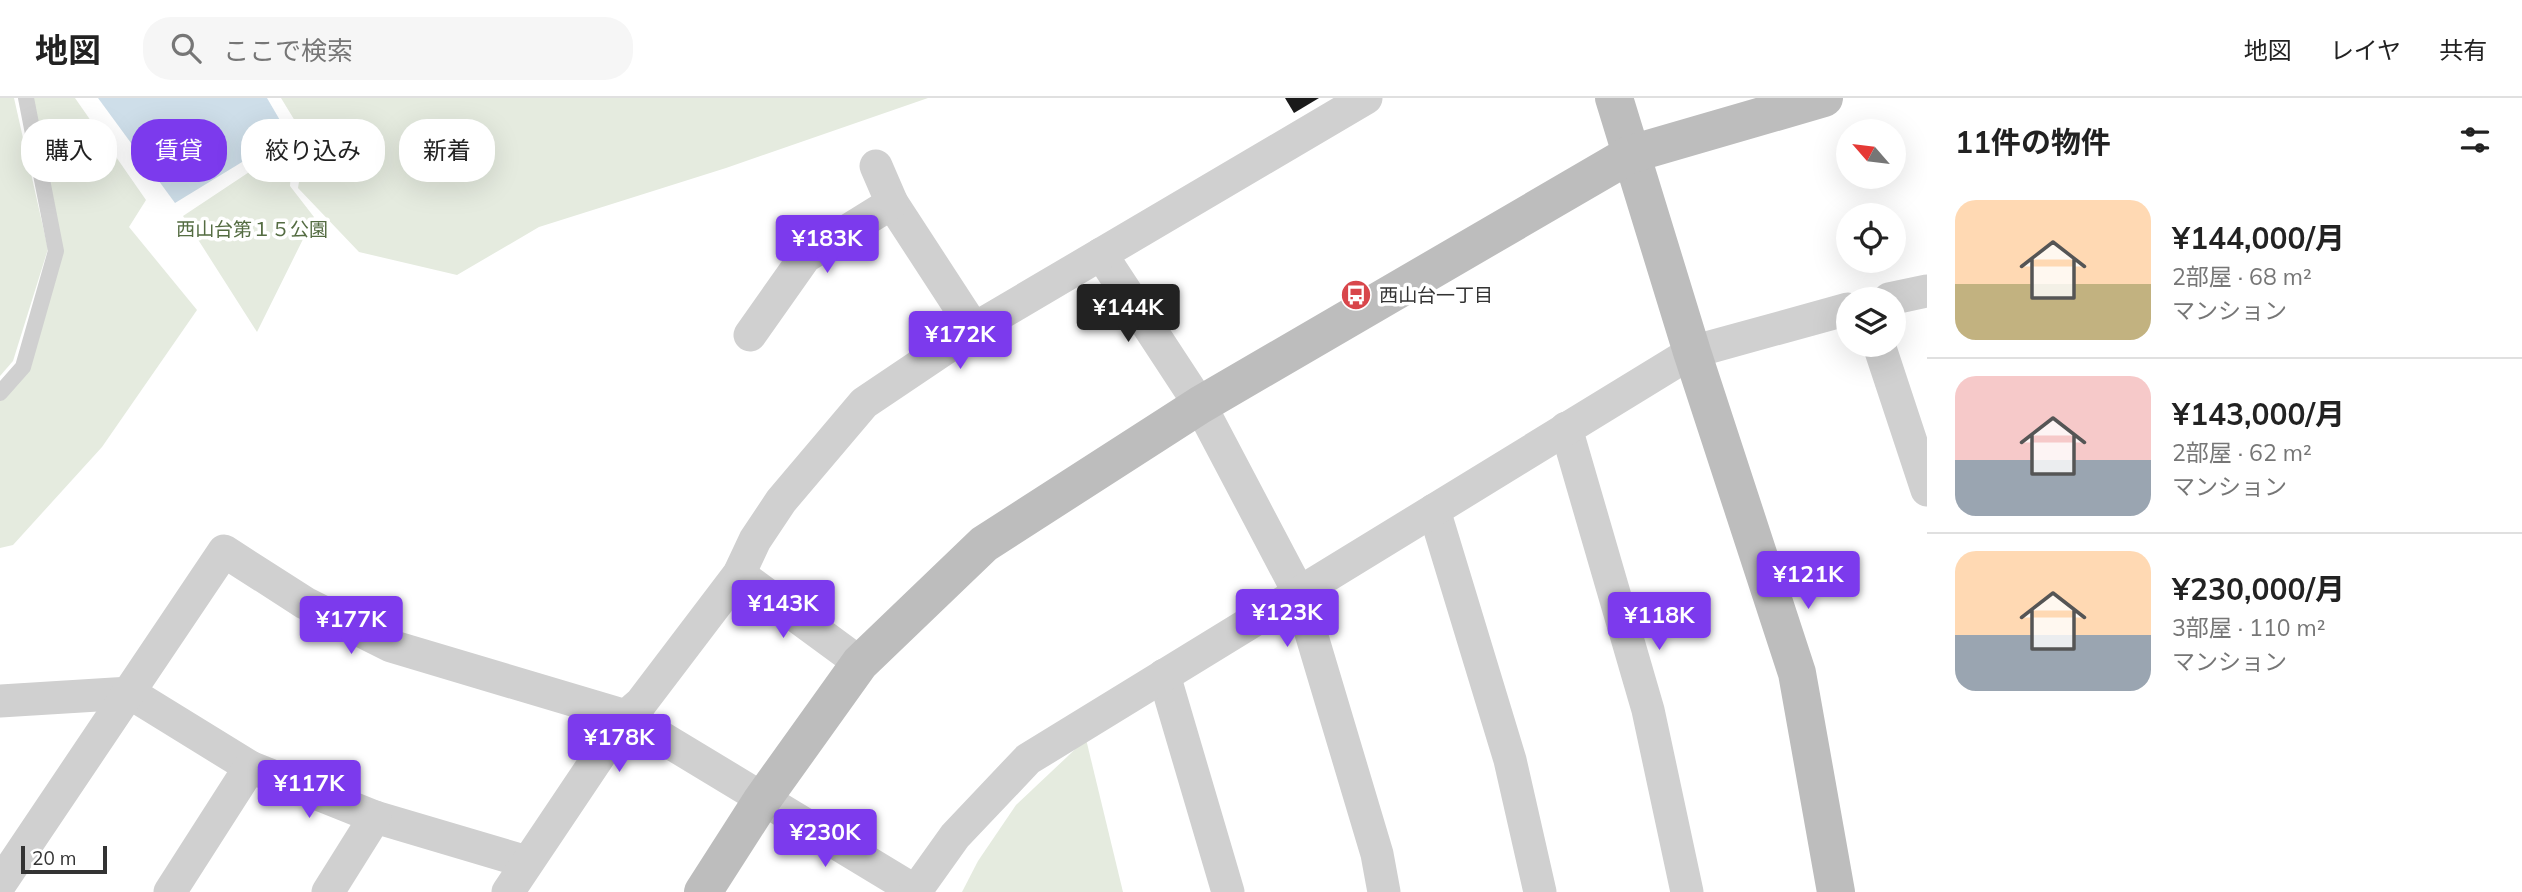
<!DOCTYPE html>
<html lang="ja">
<head>
<meta charset="utf-8">
<style>
  body { margin:0; font-family:Mulish,"Noto Sans JP",sans-serif; background:#f6f6f6; color:#222; height:100vh; display:flex; flex-direction:column; font-size:26px; white-space:nowrap }
  * { box-sizing:border-box; margin:0 }
  p { font-size:23px; color:#767676 }
  .icon { flex:none; width:38px; height:38px; fill:none; stroke:currentColor; stroke-width:2; stroke-linecap:round; stroke-linejoin:round }
  .map { position:relative; flex:1; overflow:hidden }
  .sheet { display:flex; flex-direction:column; background:#fff; width:595px }
  .sheet>* { flex:none }
  .hud { position:absolute; left:21px; top:21px; width:665px; height:63px; display:flex; gap:14px }
  .needle { width:46px; rotate:298deg }
  .fabs { position:absolute; left:1836px; top:21px; display:grid; gap:14px }
  .fabs a { display:grid; place-items:center; width:70px; height:70px; border-radius:50%; background:#fff; box-shadow:0 7px 28px #0002; font-size:35px }
  .scale { position:absolute; left:21px; bottom:18px; width:86px; box-sizing:border-box; padding-left:7px; border:4px solid #333; border-top:0; font-size:19px; line-height:24px; white-space:nowrap; color:#333; -webkit-text-stroke:5px #fff; paint-order:stroke }
  .price { position:absolute; translate:-50% -60px; padding:0 16px; border-radius:7px; background:#7c3aed; color:#fff; font-size:23px; line-height:46px; filter:drop-shadow(0 2px 4px #0008) }
  .price::after { content:''; position:absolute; left:50%; top:42px; width:21px; height:16px; margin-left:-10px; background:inherit; clip-path:polygon(0 0,100% 0,50% 100%) }
  .price.on { background:#222; color:#fff }
  ul { padding:0; list-style:none }
  li { display:flex; align-items:center; gap:21px; height:175px; padding:0 28px }
  li+li { border-top:2px solid #e0e0e0 }
  li span { display:grid; place-items:center; flex:none; width:196px; height:140px; border-radius:21px; color:#555 }
  li>.icon { margin-inline-start:auto }
  span .icon { width:84px; height:84px; fill:#fffc; stroke-width:1 }
  li b { font-size:30px }
  h2 { display:flex; justify-content:space-between; align-items:center; height:84px; padding:0 28px; font-size:30px }
  .tag { padding:0 24px; border-radius:28px; background:#fff; box-shadow:0 7px 28px #0002; font-size:24px; line-height:63px }
  .tag.on { background:#7c3aed; color:#fff }
  header { display:flex; align-items:center; gap:42px; box-sizing:border-box; height:98px; padding:0 35px; background:#fff; border-bottom:2px solid #e0e0e0 }
  header strong { font-size:33px }
  nav { display:flex; gap:38px; margin-inline-start:auto; font-size:24px }
  .search { width:490px; height:63px; background:#f6f6f6; display:flex; align-items:center; gap:18px; box-sizing:border-box; padding:0 24px; border-radius:28px; color:#767676; font-size:26px }
  main { display:flex; flex:1; min-height:0 }
  .map>svg:first-child { display:block }
  .green { fill:#e5ebdf }
  .water { fill:#cedee9 }
  .building { fill:#1a1a1a }
  .lines { fill:none; stroke-linecap:round; stroke-linejoin:round }
  .lane { stroke:#d0d0d0; stroke-width:16 }
  .street { stroke:#d0d0d0; stroke-width:33 }
  .secondary { stroke:#bdbdbd; stroke-width:38 }
  .labels { text-anchor:middle; dominant-baseline:central; stroke-width:7; stroke-linejoin:round; paint-order:stroke }
  .park-label { font-size:19px; fill:#546c42; stroke:#fff }
  .poi-label { font-size:19px; fill:#333; stroke:#fff; text-anchor:start }
</style>
</head>
<body>
<header>
<strong>地図</strong>
<div class="search"><svg class="icon" aria-label="search" viewBox="0 0 24 24"><circle cx="10" cy="10" r="6"/><path d="M15 15l6 6"/></svg>ここで検索</div>
<nav><a>地図</a><a>レイヤ</a><a>共有</a></nav>
</header>
<main>
<div class="map">
<svg width="1927" height="794" viewBox="0 0 1927 794">
  <rect width="100%" height="100%" fill="#fff"/>
  <!-- green -->
  <g class="green">
    <path d="M 0,0 L 14,0 L 48,151 L 13,263 L 0,278 Z"/>
    <path d="M 26,0 L 75,0 L 146,102 L 129,129 L 197,212 L 102,349 L 13,447 L 0,450 L 0,295 L 23,269 L 56,153 Z"/>
    <path d="M 281,0 L 928,0 L 726,70 L 539,129 L 457,177 L 359,154 L 298,90 L 306,41 Z"/>
    <path d="M 293,45 L 290,88 L 314,119 L 257,234 L 183,118 Z"/>
    <path d="M 1086,641 L 1123,794 L 962,794 L 978,763 L 1016,707 Z"/>
  </g>
  <!-- water -->
  <path class="water" d="M 98,0 L 267,0 L 288,36 L 175,105 Z"/>
  <!-- building -->
  <path class="building" d="M 1285,0 L 1319,0 L 1294,15 Z"/>
  <g class="lines">
    <!-- lane -->
    <path class="lane" d="M 0,295 L 23,269 L 56,153 L 26,0"/>
    <!-- street -->
    <g class="street">
      <path d="M 876,68 L 892,105 L 974,231"/>
      <path d="M 1101,156 L 1200,307 L 1299,495 L 1377,756 L 1384,794"/>
      <path d="M 1889,201 L 1927,193"/>
      <path d="M 750,237 L 805,159 L 892,105"/>
      <path d="M 1879,247 L 1927,392"/>
      <path d="M 1566,330 L 1648,612 L 1687,794"/>
      <path d="M 1434,412 L 1510,662 L 1540,794"/>
      <path d="M 739,476 L 860,565"/>
      <path d="M 1164,577 L 1228,794"/>
      <path d="M 0,603 L 130,595 L 250,669 L 375,719 L 527,764"/>
      <path d="M 0,786 L 224,453 L 305,505 L 391,548 L 626,618 L 641,605 L 739,476 L 755,442 L 781,403 L 864,305 L 974,231 L 1366,0"/>
      <path d="M 170,794 L 250,669"/>
      <path d="M 328,794 L 375,719"/>
      <path d="M 508,794 L 626,618 L 917,794"/>
      <path d="M 915,794 L 955,738 L 1028,661 L 1692,254 L 1848,211"/>
    </g>
    <!-- secondary -->
    <g class="secondary">
      <path d="M 1614,0 L 1692,254 L 1797,575 L 1836,794"/>
      <path d="M 703,794 L 762,702 L 860,565 L 984,446 L 1200,307 L 1631,56 L 1824,0"/>
    </g>
  </g>
  <!-- icons -->
  <defs>
    <g id="bus-disc" transform="scale(1.575)"><circle r="9.5" fill="#d8464b" stroke="#fff"/><path d="M-5-6H5V4H4V6H2V4H-2V6H-4V4H-5ZM-3.5-4V0h7V-4ZM-3.5 1.2v1.5H-2V1.2ZM2 1.2v1.5H3.5V1.2Z" fill="#fff"/></g>
  </defs>
  <g fill-rule="evenodd">
    <use href="#bus-disc" x="1356" y="197"/>
  </g>
  <g class="labels">
    <!-- park labels -->
    <g class="park-label">
      <text x="252" y="131">西山台第１５公園</text>
    </g>
    <!-- poi labels -->
    <g class="poi-label">
      <text x="1379" y="197">西山台一丁目</text>
    </g>
  </g>
</svg>
<div class="fabs">
<a><svg class="needle" viewBox="-14 -14 28 28"><path d="M0-13l5 13h-10z" fill="#e53935"/><path d="M0 13l5-13h-10z" fill="#767676"/></svg></a>
<a><svg class="icon" aria-label="locate" viewBox="0 0 24 24"><circle cx="12" cy="12" r="6"/><path d="M12 2v4M12 18v4M2 12h4M18 12h4"/></svg></a>
<a><svg class="icon" aria-label="layers" viewBox="0 0 24 24"><path d="M12 4l9 5-9 5-9-5zM3 14l9 5 9-5"/></svg></a>
</div>
<div class="scale">20 m</div>
<b class="price" style="left:827px;top:177px">¥183K</b>
<b class="price on" style="left:1128px;top:246px">¥144K</b>
<b class="price" style="left:960px;top:273px">¥172K</b>
<b class="price" style="left:1808px;top:513px">¥121K</b>
<b class="price" style="left:783px;top:542px">¥143K</b>
<b class="price" style="left:1287px;top:551px">¥123K</b>
<b class="price" style="left:1659px;top:554px">¥118K</b>
<b class="price" style="left:351px;top:558px">¥177K</b>
<b class="price" style="left:619px;top:676px">¥178K</b>
<b class="price" style="left:309px;top:722px">¥117K</b>
<b class="price" style="left:825px;top:771px">¥230K</b>
<div class="hud">
<a class="tag">購入</a>
<a class="tag on">賃貸</a>
<a class="tag">絞り込み</a>
<a class="tag">新着</a>
</div>
</div>
<section class="sheet">
<h2>11件の物件<svg class="icon" aria-label="filters" viewBox="0 0 24 24"><path d="M4 7h16M4 17h16"/><circle cx="9" cy="7" r="2"/><circle cx="15" cy="17" r="2"/></svg></h2>
<ul>
<li><span style="background:linear-gradient(#ffd9b3 60%,#c2b280 0)"><svg class="icon" aria-label="home" viewBox="0 0 24 24"><path d="M3 11l9-7 9 7M6 9v11h12V9"/></svg></span><div><b>¥144,000/月</b><p>2部屋 · 68 m²</p><p>マンション</p></div></li>
<li><span style="background:linear-gradient(#f6c9c9 60%,#9aa5b1 0)"><svg class="icon" aria-label="home" viewBox="0 0 24 24"><path d="M3 11l9-7 9 7M6 9v11h12V9"/></svg></span><div><b>¥143,000/月</b><p>2部屋 · 62 m²</p><p>マンション</p></div></li>
<li><span style="background:linear-gradient(#ffd9b3 60%,#9aa5b1 0)"><svg class="icon" aria-label="home" viewBox="0 0 24 24"><path d="M3 11l9-7 9 7M6 9v11h12V9"/></svg></span><div><b>¥230,000/月</b><p>3部屋 · 110 m²</p><p>マンション</p></div></li>
</ul>
</section>
</main>
</body>
</html>
